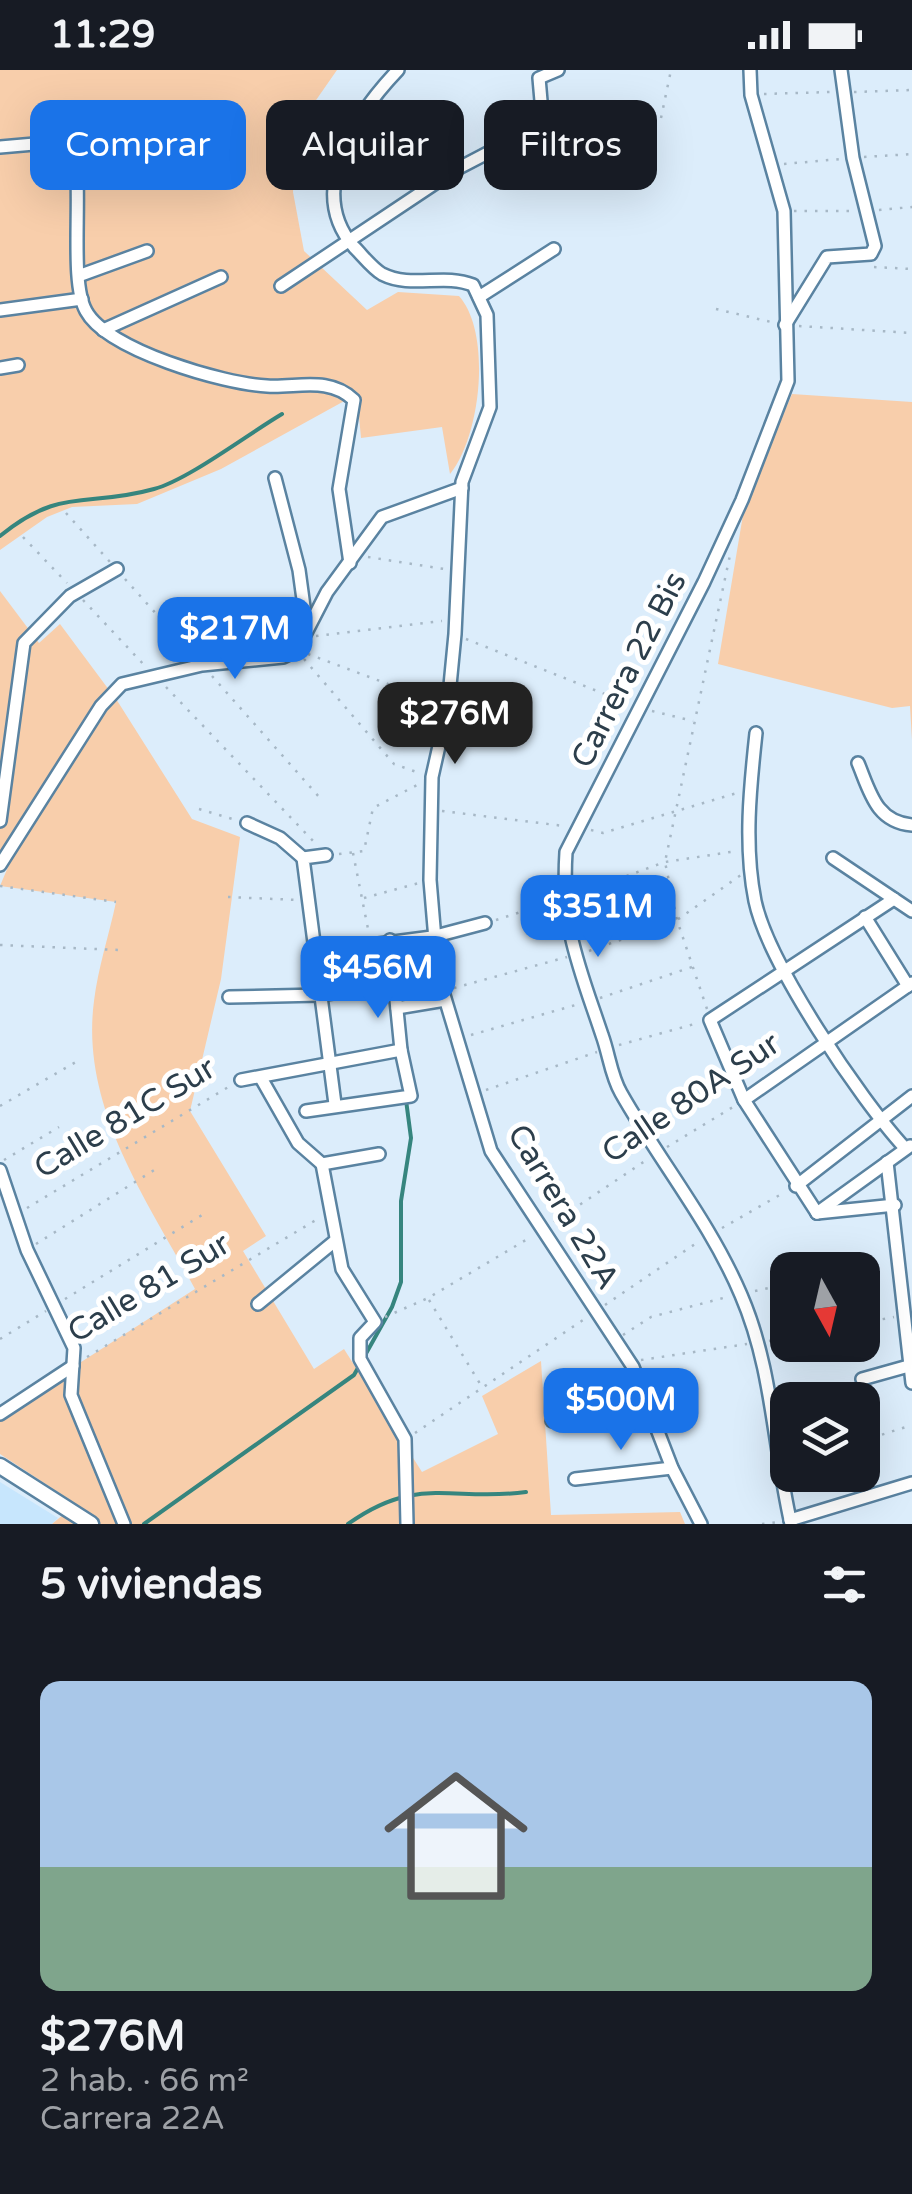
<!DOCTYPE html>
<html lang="es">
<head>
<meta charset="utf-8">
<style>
  body { margin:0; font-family:"Varela Round",sans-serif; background:#20242c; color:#f1f3f6; height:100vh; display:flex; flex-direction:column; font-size:38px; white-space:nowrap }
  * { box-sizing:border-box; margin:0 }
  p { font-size:32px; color:#9ea1a6 }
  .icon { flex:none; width:55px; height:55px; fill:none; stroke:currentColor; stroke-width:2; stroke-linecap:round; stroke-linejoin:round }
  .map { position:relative; height:1454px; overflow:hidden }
  .side { display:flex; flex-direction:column; background:#171b24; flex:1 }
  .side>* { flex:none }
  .hud { position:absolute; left:30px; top:30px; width:852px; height:90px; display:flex; gap:20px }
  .needle { width:65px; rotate:172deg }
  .tools { position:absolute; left:770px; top:1182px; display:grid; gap:20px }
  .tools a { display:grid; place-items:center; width:110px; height:110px; border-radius:20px; background:#171b24; box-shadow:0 10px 40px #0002; font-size:50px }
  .price { position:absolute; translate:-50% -85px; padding:0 22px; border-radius:20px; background:#1a73e8; color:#fff; font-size:32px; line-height:65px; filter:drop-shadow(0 2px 5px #0008) }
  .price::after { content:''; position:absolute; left:50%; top:60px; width:30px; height:22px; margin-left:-15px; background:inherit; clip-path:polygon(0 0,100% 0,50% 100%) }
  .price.active { background:#222; color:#fff }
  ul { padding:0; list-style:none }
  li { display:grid; align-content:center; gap:20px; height:530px; padding:0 40px }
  li span { display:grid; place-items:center; height:310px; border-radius:20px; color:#555 }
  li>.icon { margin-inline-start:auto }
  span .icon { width:180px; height:180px; fill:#fffc; stroke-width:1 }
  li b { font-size:42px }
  h2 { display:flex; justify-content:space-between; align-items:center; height:120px; padding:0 40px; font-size:42px }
  .tag { padding:0 35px; border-radius:20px; background:#171b24; box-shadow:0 10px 40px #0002; font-size:35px; line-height:90px }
  .tag.active { background:#1a73e8; color:#fff }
  .status { display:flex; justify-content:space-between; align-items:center; height:70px; padding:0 50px; background:#171b24; direction:ltr }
  .status svg { height:28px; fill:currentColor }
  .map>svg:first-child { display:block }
  .built { fill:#c7e6fd }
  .green { fill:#f8ceab }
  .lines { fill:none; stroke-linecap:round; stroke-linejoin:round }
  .stream { stroke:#36857e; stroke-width:4 }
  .minor-casing { stroke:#5a83a1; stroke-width:16 }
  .tertiary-casing { stroke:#5a83a1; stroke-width:19 }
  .path { stroke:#a7b8c6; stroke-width:2.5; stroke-dasharray:2.5 8; stroke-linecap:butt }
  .minor { stroke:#fff; stroke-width:11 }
  .tertiary { stroke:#fff; stroke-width:14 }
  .labels { text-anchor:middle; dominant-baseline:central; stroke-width:10; stroke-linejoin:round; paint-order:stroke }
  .street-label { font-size:32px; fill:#2c3e4b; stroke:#fff }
</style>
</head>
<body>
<div class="status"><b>11:29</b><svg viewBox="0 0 49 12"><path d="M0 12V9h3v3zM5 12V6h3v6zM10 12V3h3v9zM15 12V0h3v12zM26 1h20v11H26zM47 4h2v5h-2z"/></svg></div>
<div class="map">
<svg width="912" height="1454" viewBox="0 0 912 1454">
  <rect width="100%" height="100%" fill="#dcedfb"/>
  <!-- built -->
  <path class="built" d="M 0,1412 L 58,1448 L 52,1454 L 0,1454 Z"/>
  <!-- green -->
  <g class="green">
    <path d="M 0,0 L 337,0 L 298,56 L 293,122 L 304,181 L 367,240 L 398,222 L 459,226 C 492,263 481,366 450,404 L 442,357 L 361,368 L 357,324 L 221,399 L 137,434 L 72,437 L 47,447 L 0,480 Z"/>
    <path d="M 792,324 L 912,332 L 912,670 L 910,636 L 892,638 L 718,594 L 745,433 Z"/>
    <path d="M 0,521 L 39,573 L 60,554 L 118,632 L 192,749 L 240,767 L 221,909 L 190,1041 L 266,1166 L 243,1181 L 314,1299 L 344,1279 L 422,1402 L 498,1364 L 482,1326 L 541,1291 L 551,1445 L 680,1442 L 685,1454 L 52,1454 L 76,1434 L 0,1384 L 0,1344 L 195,1219 C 147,1130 80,1037 94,931 C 98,898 109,865 116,832 L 0,816 L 8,797 L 0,797 Z"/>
  </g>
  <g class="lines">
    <!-- stream -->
    <g class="stream">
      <path d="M 0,466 C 61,416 87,438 154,419 C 188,410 248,364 282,344"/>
      <path d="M 144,1454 L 354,1305 L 392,1237 L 401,1212 L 401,1131 L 411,1068 L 406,1030"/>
      <path d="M 348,1454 C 418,1404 452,1432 526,1422"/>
    </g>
    <!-- minor casing -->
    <g class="minor-casing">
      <g id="minor">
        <path d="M 398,0 C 355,45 305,121 354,177 C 363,186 372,198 382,204 C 412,219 443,203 473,215 L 487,245 L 490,337 L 462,412 L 455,564 L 448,636 L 432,707 L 430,810 L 438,905 L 491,1081 L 633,1297 L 672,1398 L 701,1454"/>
        <path d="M 750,0 L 751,25 L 784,141 L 788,311 L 742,430 L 704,512 L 566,782 C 561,858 579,896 602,965 C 609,984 611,1006 621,1023 C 660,1092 710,1152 741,1225 C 773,1299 773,1376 791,1454"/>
        <path d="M 0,77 L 57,72 L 74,82 C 83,122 69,211 86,241 C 107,280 224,314 267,316 C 297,318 329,306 354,330 L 339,419 L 350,493"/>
        <path d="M 81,205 L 147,181"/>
        <path d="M 281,216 L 455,100 L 543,54 L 539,8 L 558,0"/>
        <path d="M 479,227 L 554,179"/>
        <path d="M 0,240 L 82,229"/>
        <path d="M 785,255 L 827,187 L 871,184 L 875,176 L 853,88 L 841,0"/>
        <path d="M 103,260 L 221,207"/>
        <path d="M 0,298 L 18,295"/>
        <path d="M 275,408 L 299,500 L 307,559"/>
        <path d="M 756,663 C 750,718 744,776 755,831 C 768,893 860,1029 904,1077"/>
        <path d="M 858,693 C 870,722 876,752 912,755"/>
        <path d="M 0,751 L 24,573 L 70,526 L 117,499"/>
        <path d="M 247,753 L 280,768 L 303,788"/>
        <path d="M 326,785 L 303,788 L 335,1034"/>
        <path d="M 833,788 L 912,841"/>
        <path d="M 0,795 L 101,636 L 122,614 L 202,595 L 283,587 L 297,580 L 327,522 L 382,447 L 462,418"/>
        <path d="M 865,847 L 908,916"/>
        <path d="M 317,882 L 432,867 L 485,853"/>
        <path d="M 229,927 L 320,925 L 395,913"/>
        <path d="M 397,938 L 445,930"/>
        <path d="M 261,1008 L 298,1073 L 322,1094 L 379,1084"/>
        <path d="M 241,1010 L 401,980"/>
        <path d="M 744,1030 L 912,913"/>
        <path d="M 306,1041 L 411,1026 L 401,980 L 390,870"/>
        <path d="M 887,1092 L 912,1313"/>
        <path d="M 322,1094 L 342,1199 L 375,1252 L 360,1268 L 360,1289 L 405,1369 L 407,1454"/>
        <path d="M 0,1100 L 27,1180 L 74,1278 L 71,1325 L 124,1454"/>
        <path d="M 796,1116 L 912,1026"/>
        <path d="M 817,1143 L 744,1030 L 710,950 L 894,829"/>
        <path d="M 817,1143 L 910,1076"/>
        <path d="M 817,1143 L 895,1135"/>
        <path d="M 258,1234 L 335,1171"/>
        <path d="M 862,1309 L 912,1295"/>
        <path d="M 0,1344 L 73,1296"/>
        <path d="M 552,1351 L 629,1348 L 651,1342"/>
        <path d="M 575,1409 L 672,1398"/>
        <path d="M 790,1450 L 912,1413"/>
      </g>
    </g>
    <!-- tertiary casing -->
    <g class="tertiary-casing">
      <path id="tertiary" d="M 0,1396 L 91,1454"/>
    </g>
    <!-- path -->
    <g class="path">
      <path d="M 854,22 L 912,20"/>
      <path d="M 764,24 L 831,22"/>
      <path d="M 661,48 L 671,0"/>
      <path d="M 864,87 L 912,84"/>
      <path d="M 784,94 L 841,89"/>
      <path d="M 879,140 L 912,137"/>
      <path d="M 794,141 L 856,141"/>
      <path d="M 874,197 L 912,199"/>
      <path d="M 716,239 L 771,252"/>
      <path d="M 799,256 L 912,263"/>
      <path d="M 66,443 L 110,492"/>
      <path d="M 23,467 L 67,513"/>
      <path d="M 368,487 L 444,499"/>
      <path d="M 125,509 L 193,585"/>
      <path d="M 83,530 L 146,597"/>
      <path d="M 316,566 L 442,551"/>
      <path d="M 466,569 L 630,634"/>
      <path d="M 308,584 L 436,632"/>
      <path d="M 304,589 L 394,694 L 422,704"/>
      <path d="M 212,606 L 320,728"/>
      <path d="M 166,617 L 316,774"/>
      <path d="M 652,641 L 693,651"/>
      <path d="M 199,739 L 236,750"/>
      <path d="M 442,741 L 564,756"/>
      <path d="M 591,760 L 603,763 L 737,723"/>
      <path d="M 353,783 L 369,864"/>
      <path d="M 339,784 L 364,781 L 373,738 L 419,714"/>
      <path d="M 0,816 L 116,832"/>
      <path d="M 577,824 L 665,792 L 737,781"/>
      <path d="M 228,827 L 298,830"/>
      <path d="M 364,828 L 419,813"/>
      <path d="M 496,850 L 555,831"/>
      <path d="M 0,875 L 119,880"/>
      <path d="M 589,881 L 677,850 L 741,805"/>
      <path d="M 454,918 L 567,887"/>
      <path d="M 600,928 L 692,897"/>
      <path d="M 707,939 L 677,850 L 665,792 L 730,485"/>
      <path d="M 471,965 L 579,934"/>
      <path d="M 619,975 L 698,953"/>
      <path d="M 486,1020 L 597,982"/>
      <path d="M 0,1036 L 81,989"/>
      <path d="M 667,1077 L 733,1037"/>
      <path d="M 4,1090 L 59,1057"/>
      <path d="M 27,1138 L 230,1016"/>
      <path d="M 554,1152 L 648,1089"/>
      <path d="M 722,1158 L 785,1122"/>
      <path d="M 36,1174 L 159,1097"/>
      <path d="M 855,1200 L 885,1194"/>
      <path d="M 755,1221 L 788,1214"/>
      <path d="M 65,1229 L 207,1142"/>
      <path d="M 429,1230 L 482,1317"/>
      <path d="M 605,1235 L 698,1172"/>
      <path d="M 385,1247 L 428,1228 L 531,1167"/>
      <path d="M 862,1253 L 894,1247"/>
      <path d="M 623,1265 L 651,1247 L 727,1227"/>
      <path d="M 0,1269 L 46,1241"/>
      <path d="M 769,1271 L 788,1267"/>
      <path d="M 87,1287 L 321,1147"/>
      <path d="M 641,1290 L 747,1274"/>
      <path d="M 790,1330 L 851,1313"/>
      <path d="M 415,1363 L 586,1248"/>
      <path d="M 862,1371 L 912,1355"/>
      <path d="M 762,1454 L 778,1452"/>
    </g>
    <!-- minor -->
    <use href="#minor" class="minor"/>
    <!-- tertiary -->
    <use href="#tertiary" class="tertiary"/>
  </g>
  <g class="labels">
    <!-- street labels -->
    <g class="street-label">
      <text transform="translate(629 600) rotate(-63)">Carrera 22 Bis</text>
      <text transform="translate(691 1028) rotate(-34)">Calle 80A Sur</text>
      <text transform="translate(125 1048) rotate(-31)">Calle 81C Sur</text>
      <text transform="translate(563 1137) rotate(59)">Carrera 22A</text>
      <text transform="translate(149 1218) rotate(-31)">Calle 81 Sur</text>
    </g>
  </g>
</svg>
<div class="tools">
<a><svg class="needle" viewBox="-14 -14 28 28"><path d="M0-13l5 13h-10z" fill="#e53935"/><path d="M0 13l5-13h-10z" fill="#9ea1a6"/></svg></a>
<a><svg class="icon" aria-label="layers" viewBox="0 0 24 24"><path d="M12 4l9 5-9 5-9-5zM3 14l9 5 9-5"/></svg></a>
</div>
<b class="price" style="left:235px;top:612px">$217M</b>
<b class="price active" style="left:455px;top:697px">$276M</b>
<b class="price" style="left:598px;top:890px">$351M</b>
<b class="price" style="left:378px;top:951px">$456M</b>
<b class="price" style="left:621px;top:1383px">$500M</b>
<div class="hud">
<a class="tag active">Comprar</a>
<a class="tag">Alquilar</a>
<a class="tag">Filtros</a>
</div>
</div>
<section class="side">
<h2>5 viviendas<svg class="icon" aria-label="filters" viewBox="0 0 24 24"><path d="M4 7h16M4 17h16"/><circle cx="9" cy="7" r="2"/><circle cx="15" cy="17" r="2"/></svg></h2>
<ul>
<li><span style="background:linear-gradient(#a9c7e8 60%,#7fa58c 0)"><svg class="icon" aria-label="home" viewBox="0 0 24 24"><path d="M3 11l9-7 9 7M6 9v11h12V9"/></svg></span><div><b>$276M</b><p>2 hab. · 66 m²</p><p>Carrera 22A</p></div></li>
</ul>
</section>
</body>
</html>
